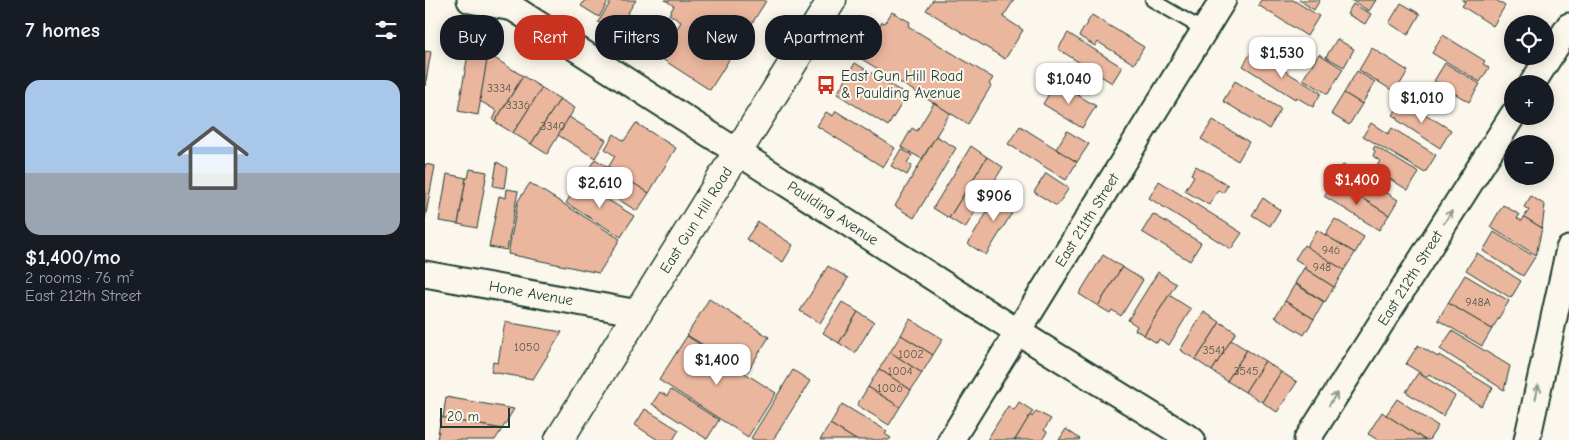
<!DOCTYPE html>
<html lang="en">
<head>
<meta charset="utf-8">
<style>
  body { margin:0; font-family:"Comic Neue",sans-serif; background:#242831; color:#f1f3f6; height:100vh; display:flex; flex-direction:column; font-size:19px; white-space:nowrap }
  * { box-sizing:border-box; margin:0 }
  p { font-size:16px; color:#9ea1a6 }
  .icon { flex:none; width:28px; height:28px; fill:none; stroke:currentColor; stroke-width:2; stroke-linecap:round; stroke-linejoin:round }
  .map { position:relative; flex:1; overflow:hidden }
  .sheet { display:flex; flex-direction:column; background:#171b24; width:425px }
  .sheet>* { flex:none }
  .banner { position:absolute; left:15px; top:15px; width:475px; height:45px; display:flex; gap:10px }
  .controls { position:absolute; left:1079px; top:15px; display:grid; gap:10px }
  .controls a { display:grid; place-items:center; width:50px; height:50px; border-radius:50%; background:#171b24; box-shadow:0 2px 12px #0003; font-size:25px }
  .scale { position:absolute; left:15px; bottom:12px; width:70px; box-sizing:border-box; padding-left:5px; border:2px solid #1f3d34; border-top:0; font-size:14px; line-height:18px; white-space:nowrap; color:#1f3d34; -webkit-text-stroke:4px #fbf7ec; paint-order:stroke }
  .price { position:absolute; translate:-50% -42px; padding:0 11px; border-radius:10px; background:#fff; color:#222; font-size:16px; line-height:32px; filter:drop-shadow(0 1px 2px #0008) }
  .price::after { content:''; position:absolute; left:50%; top:30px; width:15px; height:11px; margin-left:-8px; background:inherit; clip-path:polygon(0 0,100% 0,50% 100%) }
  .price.active { background:#c8321e; color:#fff }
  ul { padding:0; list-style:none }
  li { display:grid; align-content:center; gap:10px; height:265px; padding:0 25px }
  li+li { border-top:1px solid #363941 }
  li span { display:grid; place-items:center; height:155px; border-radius:15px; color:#555 }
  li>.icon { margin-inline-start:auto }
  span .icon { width:90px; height:90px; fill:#fffc; stroke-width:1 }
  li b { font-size:21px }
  h2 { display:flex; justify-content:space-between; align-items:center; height:60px; padding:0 25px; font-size:21px }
  .pill { padding:0 18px; border-radius:20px; background:#171b24; box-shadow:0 2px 12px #0003; font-size:18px; line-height:45px }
  .pill.active { background:#c8321e; color:#fff }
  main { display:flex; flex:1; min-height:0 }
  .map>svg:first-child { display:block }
  .building { fill:#ebb69e; stroke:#1f3d34 }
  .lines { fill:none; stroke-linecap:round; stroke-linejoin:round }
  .service-casing { stroke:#1f3d34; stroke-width:16 }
  .minor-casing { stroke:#1f3d34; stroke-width:29 }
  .primary-casing { stroke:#1f3d34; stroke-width:31 }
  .service { stroke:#fbf7ec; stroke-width:12 }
  .minor { stroke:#fbf7ec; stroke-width:25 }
  .primary { stroke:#fbf7ec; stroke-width:28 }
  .oneway { stroke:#8d9a90 }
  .labels { text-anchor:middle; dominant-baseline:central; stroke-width:4; stroke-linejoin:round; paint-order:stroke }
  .number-label { font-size:12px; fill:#525b4e }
  .poi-label { font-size:15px; fill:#1f3d34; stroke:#fbf7ec; text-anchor:start }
  .street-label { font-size:15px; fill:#1f3d34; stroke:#fbf7ec }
</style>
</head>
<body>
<main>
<section class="sheet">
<h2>7 homes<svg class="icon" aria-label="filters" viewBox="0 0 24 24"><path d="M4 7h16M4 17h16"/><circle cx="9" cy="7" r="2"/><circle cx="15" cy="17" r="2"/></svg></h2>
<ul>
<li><span style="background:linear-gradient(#a9c7e8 60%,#9aa5b1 0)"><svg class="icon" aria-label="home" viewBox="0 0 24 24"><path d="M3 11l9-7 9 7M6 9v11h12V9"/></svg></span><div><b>$1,400/mo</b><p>2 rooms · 76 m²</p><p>East 212th Street</p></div></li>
</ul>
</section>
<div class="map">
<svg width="1144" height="440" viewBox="0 0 1144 440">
  <rect width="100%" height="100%" fill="#fbf7ec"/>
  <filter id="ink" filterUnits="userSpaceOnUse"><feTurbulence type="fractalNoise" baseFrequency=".02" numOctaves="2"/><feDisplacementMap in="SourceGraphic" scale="10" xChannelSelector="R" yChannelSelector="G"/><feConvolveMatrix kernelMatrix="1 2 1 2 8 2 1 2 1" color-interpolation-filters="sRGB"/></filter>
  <g filter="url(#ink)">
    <!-- building -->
    <g class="building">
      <path d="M 160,0 L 184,0 L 174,17 L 156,6 Z"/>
      <path d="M 187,0 L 211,0 L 190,33 L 173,22 Z"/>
      <path d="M 240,0 L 340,0 L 341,1 L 285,90 L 234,57 L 256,22 L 244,14 L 249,6 Z"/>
      <path d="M 508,0 L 589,0 L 578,17 L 598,30 L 580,59 L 501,10 Z"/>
      <path d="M 836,0 L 868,0 L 894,16 L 882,36 L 833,5 Z"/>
      <path d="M 874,0 L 895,0 L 889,10 Z"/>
      <path d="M 926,0 L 951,0 L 944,11 Z"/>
      <path d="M 1037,0 L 1071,0 L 1080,6 L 1068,26 L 1037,6 L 1040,2 Z"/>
      <path d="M 976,3 L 995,14 L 983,35 L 964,23 Z"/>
      <path d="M 928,4 L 946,14 L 940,24 L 922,14 Z"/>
      <path d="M 467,12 L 485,22 L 483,26 L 568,78 L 564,84 L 566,86 L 543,124 L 435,58 L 457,22 L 460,23 Z"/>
      <path d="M 667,15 L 719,47 L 709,64 L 673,42 L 670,46 L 654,36 Z"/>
      <path d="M 42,31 L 67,35 L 53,115 L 33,111 L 43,54 L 38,53 Z"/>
      <path d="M 643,33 L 697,67 L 687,83 L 633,49 Z"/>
      <path d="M 1018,35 L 1060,61 L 1058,64 L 1064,68 L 1055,82 L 1007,53 Z"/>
      <path d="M 912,39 L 929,49 L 919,67 L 901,57 Z"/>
      <path d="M 947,48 L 983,71 L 970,92 L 934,70 Z"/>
      <path d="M 0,51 L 6,52 L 0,86 Z"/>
      <path d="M 827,51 L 896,93 L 888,107 L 871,97 L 870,99 L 818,66 Z"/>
      <path d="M 63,54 L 98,76 L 70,122 L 68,120 L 72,111 L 55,101 Z"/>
      <path d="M 894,54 L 918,69 L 903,94 L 878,79 Z"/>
      <path d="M 430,63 L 482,95 L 463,126 L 412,94 Z"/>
      <path d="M 1020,63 L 1055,84 L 1044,102 L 1009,81 Z"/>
      <path d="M 932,71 L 950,82 L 937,104 L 919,93 Z"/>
      <path d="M 98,76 L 117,88 L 88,133 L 70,122 Z"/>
      <path d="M 810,81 L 856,109 L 844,129 L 798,101 Z"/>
      <path d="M 631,82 L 671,106 L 657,128 L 618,104 Z"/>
      <path d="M 117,88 L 135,99 L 106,144 L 88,133 Z"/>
      <path d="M 919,93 L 937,104 L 924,125 L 906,114 Z"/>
      <path d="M 135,99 L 150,108 L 122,154 L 106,144 Z"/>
      <path d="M 977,100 L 1026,130 L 1015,148 L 972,120 L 973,118 L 968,115 Z"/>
      <path d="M 509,103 L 525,113 L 497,159 L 476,147 L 487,128 L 492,131 Z"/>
      <path d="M 411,111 L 470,148 L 458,167 L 392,126 L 401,112 L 408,116 Z"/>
      <path d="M 144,117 L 181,140 L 170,158 L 133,135 Z"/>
      <path d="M 788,120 L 824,142 L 813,161 L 776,139 Z"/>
      <path d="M 211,123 L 251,148 L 224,193 L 183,168 L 190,156 L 180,149 L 189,134 L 199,141 Z"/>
      <path d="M 946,123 L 963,134 L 967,128 L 1011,155 L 1000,173 L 938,136 Z"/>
      <path d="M 595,126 L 652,162 L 641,180 L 583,144 Z"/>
      <path d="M 642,131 L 664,144 L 652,162 L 631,149 Z"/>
      <path d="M 511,136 L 531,148 L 489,218 L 470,206 Z"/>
      <path d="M 546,146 L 562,157 L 524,218 L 508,208 Z"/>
      <path d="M 950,146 L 994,173 L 983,190 L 950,170 L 955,161 L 948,156 L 950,151 L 948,149 Z"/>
      <path d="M 476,149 L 487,155 L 482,163 L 487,166 L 482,175 L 466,166 Z"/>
      <path d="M 562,157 L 578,167 L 540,228 L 524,218 Z"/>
      <path d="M 170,159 L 224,193 L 212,211 L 158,178 Z"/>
      <path d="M 72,162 L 82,168 L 79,188 L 68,186 Z"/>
      <path d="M 0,164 L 10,166 L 0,219 Z"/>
      <path d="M 918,165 L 973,200 L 964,215 L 909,181 Z"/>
      <path d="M 771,166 L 803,185 L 798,193 L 793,190 L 784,205 L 760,191 L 769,176 L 766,174 Z"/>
      <path d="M 45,169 L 62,172 L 52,228 L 33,224 L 41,178 L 43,178 Z"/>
      <path d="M 621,173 L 644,188 L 632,206 L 609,192 Z"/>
      <path d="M 22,174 L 41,178 L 33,224 L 14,221 Z"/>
      <path d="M 734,181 L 817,233 L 806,249 L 724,198 Z"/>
      <path d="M 909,181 L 964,215 L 954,230 L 899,196 Z"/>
      <path d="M 154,182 L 209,216 L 196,237 L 141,203 Z"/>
      <path d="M 105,183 L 195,239 L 174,273 L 83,254 L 93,201 Z"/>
      <path d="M 82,189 L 93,191 L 82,250 L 64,247 L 74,196 L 81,198 Z"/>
      <path d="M 576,189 L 595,200 L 561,255 L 543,244 Z"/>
      <path d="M 1106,196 L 1120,205 L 1117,228 L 1099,217 L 1104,210 L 1099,207 Z"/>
      <path d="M 838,198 L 855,210 L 845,226 L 827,215 Z"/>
      <path d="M 1078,205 L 1095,215 L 1092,218 L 1097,221 L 1099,217 L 1117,228 L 1111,255 L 1065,227 Z"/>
      <path d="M 728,214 L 776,243 L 765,261 L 717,232 Z"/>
      <path d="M 910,219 L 939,237 L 930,253 L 900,235 Z"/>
      <path d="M 333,222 L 368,245 L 358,262 L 321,239 Z"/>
      <path d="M 892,230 L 930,253 L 919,270 L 881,247 Z"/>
      <path d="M 1069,232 L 1110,257 L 1098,276 L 1058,251 Z"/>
      <path d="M 879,245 L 919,270 L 909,287 L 879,268 L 881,266 L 870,259 Z"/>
      <path d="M 1052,253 L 1096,281 L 1086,298 L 1041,270 Z"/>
      <path d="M 678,255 L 697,267 L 673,306 L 654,294 Z"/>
      <path d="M 403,266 L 423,278 L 395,323 L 375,311 Z"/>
      <path d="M 697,267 L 718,280 L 696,316 L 687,310 L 685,313 L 673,306 Z"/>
      <path d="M 879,268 L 909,287 L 900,302 L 870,283 Z"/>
      <path d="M 733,272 L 751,284 L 719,335 L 710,330 L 712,326 L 703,320 Z"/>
      <path d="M 1040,275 L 1084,301 L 1067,329 L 1023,303 Z"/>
      <path d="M 870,284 L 899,302 L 889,319 L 860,301 Z"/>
      <path d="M 744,295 L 766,309 L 744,345 L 734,339 L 732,343 L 719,335 Z"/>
      <path d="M 284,299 L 344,337 L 322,372 L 262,335 Z"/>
      <path d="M 860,301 L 889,319 L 879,335 L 850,317 Z"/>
      <path d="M 417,302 L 433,312 L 414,343 L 398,333 Z"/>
      <path d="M 1023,303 L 1067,329 L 1057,346 L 1013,320 Z"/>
      <path d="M 433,312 L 449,322 L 430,353 L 414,343 Z"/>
      <path d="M 779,312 L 795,322 L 771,360 L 755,350 Z"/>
      <path d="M 485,319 L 518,339 L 508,355 L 476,335 Z"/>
      <path d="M 80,322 L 137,332 L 108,379 L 66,372 L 68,362 L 73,363 Z"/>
      <path d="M 795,322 L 811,332 L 787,371 L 771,360 Z"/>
      <path d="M 1027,331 L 1085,366 L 1079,390 L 1015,349 Z"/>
      <path d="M 476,335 L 508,355 L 497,373 L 465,352 Z"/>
      <path d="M 262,336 L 351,393 L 323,437 L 234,380 Z"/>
      <path d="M 806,340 L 822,350 L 802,381 L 787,371 Z"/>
      <path d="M 993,345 L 1013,357 L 1014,355 L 1068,388 L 1056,406 L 1004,374 L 1002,377 L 981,364 Z"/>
      <path d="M 822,350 L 840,361 L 820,392 L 802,381 Z"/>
      <path d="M 465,352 L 497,373 L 486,390 L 454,369 Z"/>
      <path d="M 840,361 L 856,372 L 837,402 L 820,392 Z"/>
      <path d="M 454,369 L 486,390 L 475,407 L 443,387 Z"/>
      <path d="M 368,370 L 385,381 L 348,440 L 329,440 L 326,438 Z"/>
      <path d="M 856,372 L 872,382 L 852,412 L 837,402 Z"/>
      <path d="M 993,373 L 1030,396 L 1018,416 L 981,392 Z"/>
      <path d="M 443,387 L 475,407 L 464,425 L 432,405 Z"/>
      <path d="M 246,390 L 294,420 L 282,439 L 227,404 L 235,392 L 242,396 Z"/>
      <path d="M 21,397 L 89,409 L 77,429 L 33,421 L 18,418 Z"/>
      <path d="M 972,399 L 1013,426 L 1004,440 L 1000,440 L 961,415 Z"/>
      <path d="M 594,402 L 608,411 L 590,440 L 562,440 L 583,406 L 589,410 Z"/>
      <path d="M 417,404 L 462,431 L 460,434 L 466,438 L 464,440 L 431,440 L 405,424 Z"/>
      <path d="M 220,409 L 254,430 L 248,440 L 233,440 L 210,425 Z"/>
      <path d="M 611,411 L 626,419 L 619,430 L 622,432 L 617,440 L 590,440 L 605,415 L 607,417 Z"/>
      <path d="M 957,412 L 961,415 L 1000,440 L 953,440 L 943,434 Z"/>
      <path d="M 16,417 L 33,421 L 77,429 L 70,440 L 12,440 Z"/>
      <path d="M 405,424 L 431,440 L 395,440 Z"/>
      <path d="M 641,429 L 655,439 L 654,440 L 634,440 Z"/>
    </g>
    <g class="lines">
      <!-- service casing -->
      <g class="service-casing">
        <path id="service" d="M 727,0 L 779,30"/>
      </g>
      <!-- minor casing -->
      <g class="minor-casing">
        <g id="minor">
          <path d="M 45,0 L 88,8 L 593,332 L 767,440"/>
          <path d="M 1107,84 L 1144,26"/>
          <path d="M 0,274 L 213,313"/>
          <path d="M 526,440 L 798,0"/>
          <path d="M 882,440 L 1088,115"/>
          <path d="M 1102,440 L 1144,249"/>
        </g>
      </g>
      <!-- primary casing -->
      <g class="primary-casing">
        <path id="primary" d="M 134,440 L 407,0"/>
      </g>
      <!-- service -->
      <use href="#service" class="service"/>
      <!-- minor -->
      <use href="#minor" class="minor"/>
      <!-- primary -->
      <use href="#primary" class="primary"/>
    </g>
    <!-- one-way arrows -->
    <defs><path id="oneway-shaft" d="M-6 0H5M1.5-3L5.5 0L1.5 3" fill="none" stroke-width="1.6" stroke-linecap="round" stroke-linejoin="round" transform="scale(1.25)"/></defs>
    <g class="oneway">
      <use href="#oneway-shaft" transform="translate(1023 217) rotate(-58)"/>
      <use href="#oneway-shaft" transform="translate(1112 392) rotate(-78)"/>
      <use href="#oneway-shaft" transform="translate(908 399) rotate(-58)"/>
    </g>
  </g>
  <!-- icons -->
  <defs>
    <g id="bus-bare" transform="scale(1.5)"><path d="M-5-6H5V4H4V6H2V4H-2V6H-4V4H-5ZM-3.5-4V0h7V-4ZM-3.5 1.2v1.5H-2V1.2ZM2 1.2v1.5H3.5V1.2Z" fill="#c8321e" stroke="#fbf7ec" stroke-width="2.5" paint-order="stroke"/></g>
  </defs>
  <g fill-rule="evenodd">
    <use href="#bus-bare" x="401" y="85"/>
  </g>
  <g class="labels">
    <!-- number labels -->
    <g class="number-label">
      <text x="74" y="88">3334</text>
      <text x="93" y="105">3336</text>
      <text x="128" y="126">3340</text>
      <text x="906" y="250">946</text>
      <text x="897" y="267">948</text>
      <text x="1053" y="302">948A</text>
      <text x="102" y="347">1050</text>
      <text x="789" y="350">3541</text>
      <text x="486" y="354">1002</text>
      <text x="475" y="371">1004</text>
      <text x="821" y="371">3545</text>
      <text x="465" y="388">1006</text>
    </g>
    <!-- poi labels -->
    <g class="poi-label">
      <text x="416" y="76">East Gun Hill Road<tspan x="416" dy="17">&amp; Paulding Avenue</tspan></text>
    </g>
    <!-- street labels -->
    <g class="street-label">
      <text transform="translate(408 213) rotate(33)">Paulding Avenue</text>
      <text transform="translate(271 220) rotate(-58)">East Gun Hill Road</text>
      <text transform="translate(662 220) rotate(-58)">East 211th Street</text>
      <text transform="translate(985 278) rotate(-58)">East 212th Street</text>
      <text transform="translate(106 293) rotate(10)">Hone Avenue</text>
    </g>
  </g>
</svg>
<div class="controls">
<a><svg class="icon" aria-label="locate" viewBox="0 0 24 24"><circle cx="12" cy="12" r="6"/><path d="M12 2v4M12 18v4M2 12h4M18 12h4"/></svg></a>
<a>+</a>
<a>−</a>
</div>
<div class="scale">20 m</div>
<b class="price" style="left:857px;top:79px">$1,530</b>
<b class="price" style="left:644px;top:105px">$1,040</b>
<b class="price" style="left:997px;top:124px">$1,010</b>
<b class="price active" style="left:932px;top:206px">$1,400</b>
<b class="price" style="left:175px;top:209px">$2,610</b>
<b class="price" style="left:569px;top:222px">$906</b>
<b class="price" style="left:292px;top:386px">$1,400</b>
<div class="banner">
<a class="pill">Buy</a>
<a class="pill active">Rent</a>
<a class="pill">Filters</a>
<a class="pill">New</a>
<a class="pill">Apartment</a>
</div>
</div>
</main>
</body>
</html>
